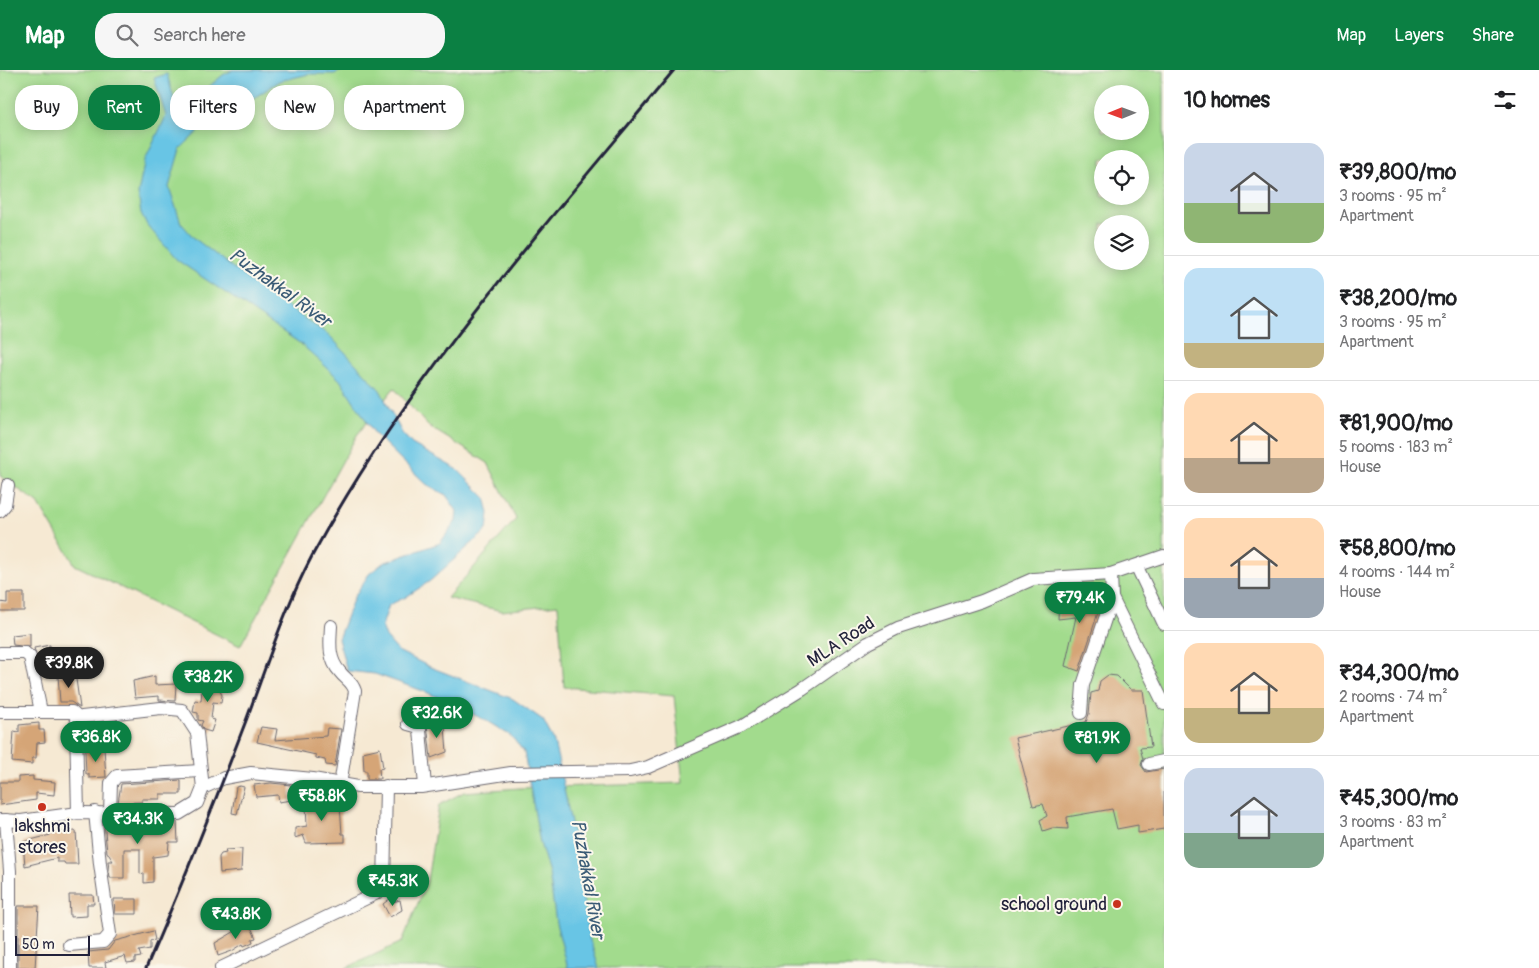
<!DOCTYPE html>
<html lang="en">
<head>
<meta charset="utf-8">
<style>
  body { margin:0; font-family:Pangolin,sans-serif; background:#f6f6f6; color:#202124; height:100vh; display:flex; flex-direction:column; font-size:19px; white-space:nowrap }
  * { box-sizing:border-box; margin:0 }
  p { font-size:16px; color:#757577 }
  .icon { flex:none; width:28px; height:28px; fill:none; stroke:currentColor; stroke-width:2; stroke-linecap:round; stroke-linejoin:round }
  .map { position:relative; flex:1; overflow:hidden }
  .drawer { display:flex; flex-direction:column; background:#fff; width:375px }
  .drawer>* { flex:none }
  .guide { position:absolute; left:15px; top:15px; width:475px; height:45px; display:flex; gap:10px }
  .needle { width:32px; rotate:269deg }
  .buttons { position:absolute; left:1094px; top:15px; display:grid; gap:10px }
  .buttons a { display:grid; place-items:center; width:55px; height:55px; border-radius:50%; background:#fff; box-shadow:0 2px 12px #0003; font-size:25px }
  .scale { position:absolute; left:15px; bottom:12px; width:75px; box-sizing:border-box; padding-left:5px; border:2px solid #22223b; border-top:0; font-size:14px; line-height:18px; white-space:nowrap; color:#22223b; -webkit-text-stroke:4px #fbf7ec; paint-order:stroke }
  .price { position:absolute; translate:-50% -42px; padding:0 11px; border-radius:18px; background:#0b8043; color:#fff; font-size:16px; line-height:32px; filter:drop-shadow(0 1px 2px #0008) }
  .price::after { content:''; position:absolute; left:50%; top:30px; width:15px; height:11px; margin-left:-8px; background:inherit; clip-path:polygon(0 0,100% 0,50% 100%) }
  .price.current { background:#222; color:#fff }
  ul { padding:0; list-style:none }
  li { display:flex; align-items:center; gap:15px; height:125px; padding:0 20px }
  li+li { border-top:1px solid #e0e0e0 }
  li span { display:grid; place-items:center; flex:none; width:140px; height:100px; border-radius:15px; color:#555 }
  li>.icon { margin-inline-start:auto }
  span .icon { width:60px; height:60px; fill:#fffc; stroke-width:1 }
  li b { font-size:21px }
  h2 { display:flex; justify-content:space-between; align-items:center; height:60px; padding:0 20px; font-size:21px }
  .pill { padding:0 18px; border-radius:20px; background:#fff; box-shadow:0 2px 12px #0003; font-size:18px; line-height:45px }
  .pill.current { background:#0b8043; color:#fff }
  header { display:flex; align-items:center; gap:30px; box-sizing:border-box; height:70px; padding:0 25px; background:#0b8043; color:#fff }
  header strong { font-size:24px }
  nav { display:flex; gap:28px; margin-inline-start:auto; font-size:18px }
  .search { width:350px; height:45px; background:#f6f6f6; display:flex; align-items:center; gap:12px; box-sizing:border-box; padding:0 18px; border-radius:20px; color:#757577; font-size:19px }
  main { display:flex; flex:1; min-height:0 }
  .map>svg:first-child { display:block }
  .green { fill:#a2db8d; stroke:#627e64; fill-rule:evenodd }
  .water { fill:#67c5e5; stroke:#447490 }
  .building { fill:#d5a577 }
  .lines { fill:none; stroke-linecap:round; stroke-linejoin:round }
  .minor-casing { stroke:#6c6870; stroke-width:14 }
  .minor { stroke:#fff; stroke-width:12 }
  .rail { stroke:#22223b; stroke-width:3 }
  .poi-dot { fill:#c8321e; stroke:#fbf7ec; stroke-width:2 }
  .labels { text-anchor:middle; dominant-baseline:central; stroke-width:4; stroke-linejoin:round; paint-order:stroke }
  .street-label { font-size:18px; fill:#22223b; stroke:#fbf7ec }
  .poi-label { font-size:18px; fill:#22223b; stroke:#fbf7ec }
  .water-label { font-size:19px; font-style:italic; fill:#3a5b76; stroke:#fbf7ec }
</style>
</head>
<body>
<header>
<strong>Map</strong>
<div class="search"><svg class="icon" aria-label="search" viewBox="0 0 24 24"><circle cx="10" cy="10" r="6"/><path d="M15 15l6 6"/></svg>Search here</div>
<nav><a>Map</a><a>Layers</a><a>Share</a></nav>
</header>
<main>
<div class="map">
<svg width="1164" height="898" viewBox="0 0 1164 898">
  <rect width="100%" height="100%" fill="#fbf7ec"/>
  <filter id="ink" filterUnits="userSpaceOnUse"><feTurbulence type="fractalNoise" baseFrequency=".02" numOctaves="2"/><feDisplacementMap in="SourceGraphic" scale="10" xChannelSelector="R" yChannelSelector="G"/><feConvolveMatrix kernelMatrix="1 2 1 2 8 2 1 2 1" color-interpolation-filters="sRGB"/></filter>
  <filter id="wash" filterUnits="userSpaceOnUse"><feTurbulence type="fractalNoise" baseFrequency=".0096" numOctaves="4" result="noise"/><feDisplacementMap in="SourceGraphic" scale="20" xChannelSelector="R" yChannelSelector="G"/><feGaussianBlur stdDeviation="1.12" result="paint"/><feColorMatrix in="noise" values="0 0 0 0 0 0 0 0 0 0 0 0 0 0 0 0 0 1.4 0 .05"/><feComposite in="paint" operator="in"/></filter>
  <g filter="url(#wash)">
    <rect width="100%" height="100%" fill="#f6e9d3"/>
    <!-- green -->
    <path class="green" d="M 0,0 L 1164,0 L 1164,898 L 346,898 L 402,872 L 427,811 L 439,735 L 464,722 L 520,718 L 683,713 L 674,626 L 564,617 L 558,535 L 502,541 L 447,528 L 516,449 L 488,393 L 428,356 L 394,318 L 357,365 L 240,576 L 75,495 L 38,433 L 0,406 ZM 1102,24 L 1140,24 L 1140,61 L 1102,61 ZM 1102,89 L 1140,89 L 1140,126 L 1102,126 ZM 1102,154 L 1140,154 L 1140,191 L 1102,191 Z"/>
    <!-- water -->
    <path class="water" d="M 233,0 L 344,0 L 334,4 L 309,4 L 280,11 L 257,26 L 210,50 L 180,79 L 169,117 L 181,153 L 194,168 L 250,211 L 329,265 L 380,320 L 402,363 L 412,374 L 458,400 L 485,427 L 489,443 L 487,460 L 430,511 L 406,527 L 389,535 L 382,556 L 386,567 L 398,581 L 430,597 L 513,629 L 543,650 L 553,669 L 558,689 L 575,773 L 589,867 L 599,898 L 568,898 L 556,853 L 549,803 L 540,773 L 524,682 L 511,666 L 485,650 L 426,622 L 375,604 L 347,601 L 338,569 L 354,527 L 369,504 L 383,493 L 440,473 L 456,451 L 457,441 L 446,425 L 426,414 L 375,364 L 340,310 L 321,292 L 301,274 L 177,190 L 147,155 L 141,143 L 138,124 L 142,104 L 145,90 L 166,46 L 154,8 L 167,4 L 176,36 L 193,30 L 223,5 Z"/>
    <g id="blocks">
      <!-- building -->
      <g class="building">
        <path d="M 7,523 L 24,523 L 24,541 L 0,541 L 0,532 L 7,533 Z"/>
        <path d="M 1104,524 L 1079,601 L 1065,596 L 1076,547 L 1058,549 L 1059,527 Z"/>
        <path d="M 30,563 L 30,577 L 13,575 L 12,565 Z"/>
        <path d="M 50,575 L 51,596 L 40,598 L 34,578 Z"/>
        <path d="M 75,602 L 80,638 L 71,632 L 60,632 L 58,606 Z"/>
        <path d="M 1108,605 L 1117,606 L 1131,620 L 1143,620 L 1151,677 L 1140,678 L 1143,689 L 1141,695 L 1146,702 L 1164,699 L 1164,759 L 1138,763 L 1138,755 L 1117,759 L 1112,739 L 1067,747 L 1068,759 L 1052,758 L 1043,761 L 1040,750 L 1047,746 L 1043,734 L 1033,736 L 1015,668 L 1086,652 L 1089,644 L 1091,623 L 1098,621 L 1100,611 Z"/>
        <path d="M 155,606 L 155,615 L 176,614 L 175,631 L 159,630 L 159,626 L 135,628 L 133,611 Z"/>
        <path d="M 203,609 L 220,610 L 218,617 L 222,625 L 221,633 L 213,632 L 211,649 L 215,650 L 211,662 L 204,660 L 201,655 L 203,651 L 198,650 L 198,643 L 193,642 L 195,630 L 201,631 Z"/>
        <path d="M 440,650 L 440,659 L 445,657 L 447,682 L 431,688 L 427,654 Z"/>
        <path d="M 39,653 L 39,660 L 44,660 L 45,672 L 37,673 L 36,688 L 32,688 L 32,694 L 12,692 L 14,661 L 19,662 L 19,655 Z"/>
        <path d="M 261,657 L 277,659 L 275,670 L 326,666 L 327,658 L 341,659 L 335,696 L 326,695 L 325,690 L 316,688 L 316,685 L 257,672 Z"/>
        <path d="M 104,678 L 106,707 L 89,708 L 89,704 L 86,704 L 85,680 Z"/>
        <path d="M 380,678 L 383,698 L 379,699 L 380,709 L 367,709 L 367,701 L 364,701 L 363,682 Z"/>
        <path d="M 33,706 L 33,710 L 55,712 L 54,725 L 36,723 L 36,730 L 0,735 L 0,712 L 18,712 L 18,707 Z"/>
        <path d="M 181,710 L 181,724 L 160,724 L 160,729 L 142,729 L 142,732 L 118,733 L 121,714 Z"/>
        <path d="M 271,713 L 291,715 L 291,730 L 279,732 L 278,725 L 256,727 L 254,715 Z"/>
        <path d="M 240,716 L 244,717 L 237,744 L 232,743 L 236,717 Z"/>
        <path d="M 317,719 L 328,720 L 329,734 L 340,735 L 342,764 L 345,764 L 345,772 L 306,773 L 303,765 L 295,768 L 295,758 L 307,756 L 306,735 L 318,735 Z"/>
        <path d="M 104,751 L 124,752 L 124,754 L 177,752 L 178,772 L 169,772 L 168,785 L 153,787 L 153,812 L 144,813 L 144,803 L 140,804 L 140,779 L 124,779 L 124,808 L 110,808 L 108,791 L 113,791 L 107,782 Z"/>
        <path d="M 76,761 L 78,794 L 65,794 L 64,792 L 57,792 L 57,788 L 25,796 L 23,772 L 50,765 L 50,763 Z"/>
        <path d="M 242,779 L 241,801 L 220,803 L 219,787 L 221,784 L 226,783 L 225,780 Z"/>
        <path d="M 407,797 L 418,797 L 416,815 L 407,814 Z"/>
        <path d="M 69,825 L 93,825 L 94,834 L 87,834 L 87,846 L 70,847 Z"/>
        <path d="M 391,828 L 393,832 L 400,830 L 402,840 L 390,847 L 383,834 Z"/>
        <path d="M 114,829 L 137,829 L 137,844 L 115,844 Z"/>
        <path d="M 18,836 L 39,836 L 35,898 L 18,898 Z"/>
        <path d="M 249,853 L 256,868 L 252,869 L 253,872 L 244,876 L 243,874 L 232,881 L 218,886 L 215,873 Z"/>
        <path d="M 153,861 L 155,870 L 150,871 L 150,879 L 139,881 L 141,887 L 135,888 L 135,892 L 127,893 L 125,886 L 105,892 L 106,898 L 89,898 L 88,882 L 108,880 L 115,871 Z"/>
      </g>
    </g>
  </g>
  <g filter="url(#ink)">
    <use href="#blocks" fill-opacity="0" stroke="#6c6870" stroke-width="1"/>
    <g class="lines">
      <!-- minor casing -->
      <g class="minor-casing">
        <g id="minor">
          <path d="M 0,441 L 5,435 L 8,415"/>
          <path d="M 1137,497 L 1164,554"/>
          <path d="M 1111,504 L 1112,528 L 1164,634"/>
          <path d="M 331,556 C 330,573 328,589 340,602 C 346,610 352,611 355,621 L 340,715"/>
          <path d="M 0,583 L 25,583 L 30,587 L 41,642"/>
          <path d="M 0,642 L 72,642 L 78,648"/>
          <path d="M 1081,643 L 1083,615 L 1112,528"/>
          <path d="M 408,654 L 419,657 L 420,660 L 425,716"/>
          <path d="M 1149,694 L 1164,691"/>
          <path d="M 78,743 L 76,655 L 78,648 L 82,647 L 161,638 L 182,640 L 197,663 L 203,718"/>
          <path d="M 110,743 L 111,713 L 117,706 L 200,701"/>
          <path d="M 0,750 L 21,751 L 78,743 L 179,744 L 197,733 L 203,718 L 224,708 L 251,703 L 313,709 L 358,717 L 421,717 L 511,703 L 630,701 L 648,697 L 742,656 L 802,619 L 868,573 L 898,558 L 982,531 L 1033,509 L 1111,504 L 1164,486"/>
          <path d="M 6,750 L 10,801 L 10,898"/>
          <path d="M 69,875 L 103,872 L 110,864 L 100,794 L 95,742"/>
          <path d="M 221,898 L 375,824 L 384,817 L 386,716"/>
        </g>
      </g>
      <!-- minor -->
      <use href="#minor" class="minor"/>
      <!-- rail -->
      <path class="rail" d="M 146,898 C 182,815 215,732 247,648 C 267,594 285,537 312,486 C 409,307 545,156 674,0"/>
    </g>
  </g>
  <!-- markers -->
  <g class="poi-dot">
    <circle cx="42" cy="737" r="5"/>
    <circle cx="1117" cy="834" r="5"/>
  </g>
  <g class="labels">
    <!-- street labels -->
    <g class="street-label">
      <text transform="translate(841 572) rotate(-33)">MLA Road</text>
    </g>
    <!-- poi labels -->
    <g class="poi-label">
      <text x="42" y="756">lakshmi<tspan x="42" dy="21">stores</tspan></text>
      <text x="1107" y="834" text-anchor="end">school ground</text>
    </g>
    <!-- water labels -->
    <g class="water-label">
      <text transform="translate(280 218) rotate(36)">Puzhakkal River</text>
      <text transform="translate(588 809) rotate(80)">Puzhakkal River</text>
    </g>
  </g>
</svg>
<div class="buttons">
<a><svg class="needle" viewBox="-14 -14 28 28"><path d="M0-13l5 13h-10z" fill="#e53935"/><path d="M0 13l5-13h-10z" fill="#757577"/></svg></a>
<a><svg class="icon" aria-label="locate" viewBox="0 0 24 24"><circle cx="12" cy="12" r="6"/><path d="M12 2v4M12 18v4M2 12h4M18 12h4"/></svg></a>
<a><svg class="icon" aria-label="layers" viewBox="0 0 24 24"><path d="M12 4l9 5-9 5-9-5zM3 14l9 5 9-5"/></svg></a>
</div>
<div class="scale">50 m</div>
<b class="price" style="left:1080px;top:554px">₹79.4K</b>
<b class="price current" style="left:69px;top:619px">₹39.8K</b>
<b class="price" style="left:208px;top:633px">₹38.2K</b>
<b class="price" style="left:437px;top:669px">₹32.6K</b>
<b class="price" style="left:96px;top:693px">₹36.8K</b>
<b class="price" style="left:1097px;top:694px">₹81.9K</b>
<b class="price" style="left:322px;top:752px">₹58.8K</b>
<b class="price" style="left:138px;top:775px">₹34.3K</b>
<b class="price" style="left:393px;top:837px">₹45.3K</b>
<b class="price" style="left:236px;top:870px">₹43.8K</b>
<div class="guide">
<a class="pill">Buy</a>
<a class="pill current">Rent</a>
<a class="pill">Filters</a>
<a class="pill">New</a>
<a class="pill">Apartment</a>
</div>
</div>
<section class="drawer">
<h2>10 homes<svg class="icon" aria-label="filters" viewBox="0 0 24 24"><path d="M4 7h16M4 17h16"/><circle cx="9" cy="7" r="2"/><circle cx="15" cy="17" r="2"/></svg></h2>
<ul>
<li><span style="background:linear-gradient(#c9d6e8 60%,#8fb573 0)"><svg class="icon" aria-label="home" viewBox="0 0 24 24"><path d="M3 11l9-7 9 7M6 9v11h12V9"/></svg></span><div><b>₹39,800/mo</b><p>3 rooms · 95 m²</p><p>Apartment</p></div></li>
<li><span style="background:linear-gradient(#bfe0f5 75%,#c2b280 0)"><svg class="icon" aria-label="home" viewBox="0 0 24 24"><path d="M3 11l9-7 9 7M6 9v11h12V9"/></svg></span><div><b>₹38,200/mo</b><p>3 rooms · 95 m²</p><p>Apartment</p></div></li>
<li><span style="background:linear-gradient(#ffd9b3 65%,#b9a48a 0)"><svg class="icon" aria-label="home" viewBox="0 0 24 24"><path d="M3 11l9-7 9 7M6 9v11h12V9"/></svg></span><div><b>₹81,900/mo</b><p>5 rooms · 183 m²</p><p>House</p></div></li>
<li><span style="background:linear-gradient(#ffd9b3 60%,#9aa5b1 0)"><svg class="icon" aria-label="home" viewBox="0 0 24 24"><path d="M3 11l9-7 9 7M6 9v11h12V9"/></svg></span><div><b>₹58,800/mo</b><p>4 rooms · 144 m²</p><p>House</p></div></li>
<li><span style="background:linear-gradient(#ffd9b3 65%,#c2b280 0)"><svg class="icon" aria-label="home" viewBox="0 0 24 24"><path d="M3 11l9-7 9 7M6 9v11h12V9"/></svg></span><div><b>₹34,300/mo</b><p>2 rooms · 74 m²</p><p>Apartment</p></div></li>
<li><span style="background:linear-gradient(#c9d6e8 65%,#7fa58c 0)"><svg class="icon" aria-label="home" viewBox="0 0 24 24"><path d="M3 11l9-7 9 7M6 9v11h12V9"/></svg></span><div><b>₹45,300/mo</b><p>3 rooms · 83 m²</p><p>Apartment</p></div></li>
</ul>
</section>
</main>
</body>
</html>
